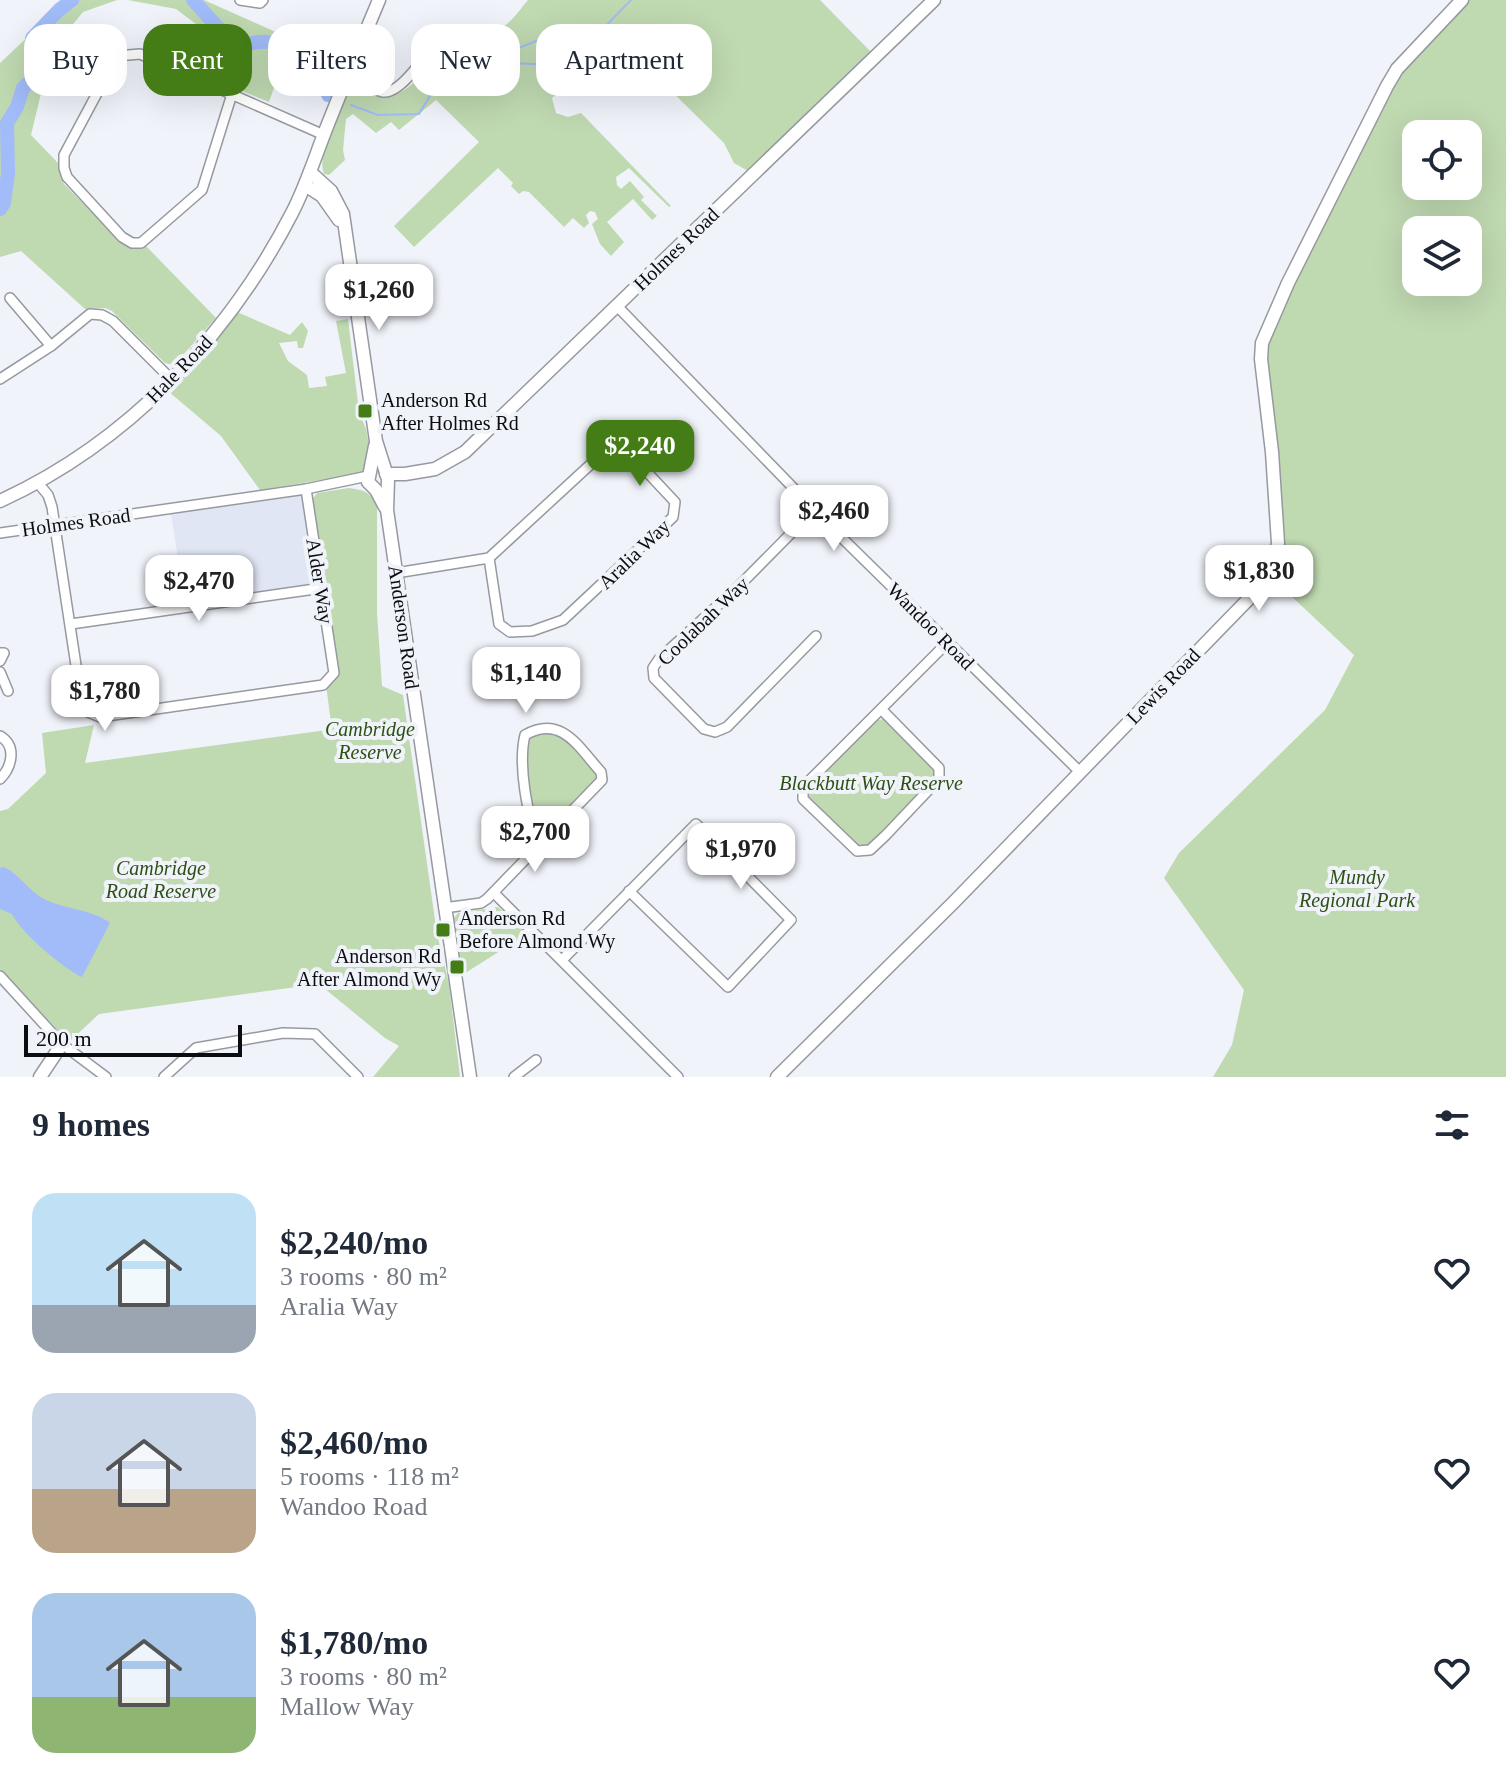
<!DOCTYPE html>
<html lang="en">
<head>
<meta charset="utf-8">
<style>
  body { margin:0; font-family:"Times New Roman",serif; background:#f6f6f7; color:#1f2937; height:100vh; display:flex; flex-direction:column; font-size:30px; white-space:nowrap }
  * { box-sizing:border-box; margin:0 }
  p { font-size:26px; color:#747a83 }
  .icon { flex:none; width:44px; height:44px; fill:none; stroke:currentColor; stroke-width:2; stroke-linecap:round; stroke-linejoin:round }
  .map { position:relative; height:1077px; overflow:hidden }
  .panel { display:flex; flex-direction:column; background:#fff; flex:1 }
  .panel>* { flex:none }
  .banner { position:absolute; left:24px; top:24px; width:800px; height:72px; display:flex; gap:16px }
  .buttons { position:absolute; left:1402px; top:120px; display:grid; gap:16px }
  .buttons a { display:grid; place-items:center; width:80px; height:80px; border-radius:16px; background:#fff; box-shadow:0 8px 32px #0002; font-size:40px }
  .scale { position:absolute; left:24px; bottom:20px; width:218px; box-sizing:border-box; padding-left:8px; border:4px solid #0c0d0f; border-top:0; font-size:22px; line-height:28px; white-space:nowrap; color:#0c0d0f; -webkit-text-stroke:6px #f0f3fa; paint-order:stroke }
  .price { position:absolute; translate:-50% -68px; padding:0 18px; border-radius:16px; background:#fff; color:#222; font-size:26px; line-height:52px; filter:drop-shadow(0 2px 4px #0008) }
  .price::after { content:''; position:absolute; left:50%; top:48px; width:24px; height:18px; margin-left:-12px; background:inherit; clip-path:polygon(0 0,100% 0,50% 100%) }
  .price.on { background:#447d16; color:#fff }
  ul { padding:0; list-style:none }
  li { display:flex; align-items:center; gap:24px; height:200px; padding:0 32px }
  li span { display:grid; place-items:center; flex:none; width:224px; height:160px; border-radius:24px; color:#555 }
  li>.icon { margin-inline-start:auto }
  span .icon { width:96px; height:96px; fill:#fffc; stroke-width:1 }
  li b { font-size:34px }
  h2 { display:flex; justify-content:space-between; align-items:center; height:96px; padding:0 32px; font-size:34px }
  .chip { padding:0 28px; border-radius:24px; background:#fff; box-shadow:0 8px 32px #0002; font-size:28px; line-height:72px }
  .chip.on { background:#447d16; color:#fff }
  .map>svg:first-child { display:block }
  .built { fill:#e0e6f4 }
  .green { fill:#bfd9b1; fill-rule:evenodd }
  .water { fill:#a1bcf8 }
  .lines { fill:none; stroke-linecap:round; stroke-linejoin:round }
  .stream { stroke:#a1bcf8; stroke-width:2 }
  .river { stroke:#a1bcf8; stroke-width:14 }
  .street-casing { stroke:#96999f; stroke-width:12 }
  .secondary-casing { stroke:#96999f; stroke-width:15 }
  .street { stroke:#fff; stroke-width:9 }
  .secondary { stroke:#fff; stroke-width:12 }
  .poi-dot { fill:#447d16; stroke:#f0f3fa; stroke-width:3 }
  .labels { text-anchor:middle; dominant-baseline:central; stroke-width:8; stroke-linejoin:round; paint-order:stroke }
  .street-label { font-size:20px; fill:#0c0d0f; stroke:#f0f3fa }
  .poi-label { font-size:20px; fill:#0c0d0f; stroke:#f0f3fa; text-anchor:start }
  .park-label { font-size:20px; font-style:italic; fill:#2d5014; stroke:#f0f3fa }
</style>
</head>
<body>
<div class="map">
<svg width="1506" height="1077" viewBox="0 0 1506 1077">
  <rect width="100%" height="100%" fill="#f0f3fa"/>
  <!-- built -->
  <path class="built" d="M 306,489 L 322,588 L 186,608 L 170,508 Z"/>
  <!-- green -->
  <g class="green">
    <path d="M 67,0 L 117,0 L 83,12 L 60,40 L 47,68 L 31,135 L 59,164 L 64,184 L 112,233 L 145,245 L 216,318 L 174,365 L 165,363 L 112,311 L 105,308 L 85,309 L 21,251 L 0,257 L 0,63 Z"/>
    <path d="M 128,0 L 204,0 L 280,34 L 341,51 L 332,83 L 285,57 L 269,102 L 210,78 L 216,39 L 176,9 Z"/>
    <path d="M 528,0 L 820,0 L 871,52 L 750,172 L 734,163 L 724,143 L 651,71 L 636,68 L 630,75 L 614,77 L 599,84 L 565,87 L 552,98 L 556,113 L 568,117 L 581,113 L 671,206 L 669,207 L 629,168 L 616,177 L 617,185 L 621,189 L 630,181 L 644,197 L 641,200 L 657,216 L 652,220 L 633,199 L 607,222 L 624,242 L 611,256 L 600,244 L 592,224 L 598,219 L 595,212 L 590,211 L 586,215 L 589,223 L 584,228 L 573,218 L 564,227 L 529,192 L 523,191 L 519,194 L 511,186 L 513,183 L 498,168 L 414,247 L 394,226 L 479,142 L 436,100 L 399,130 L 391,122 L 376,133 L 353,114 L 346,119 L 343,150 L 345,160 L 329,175 L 324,174 C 316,153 339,115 347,93 L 354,87 C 367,89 375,100 389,96 C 422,88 422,64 443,46 C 460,30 482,35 502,27 C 511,23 521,8 528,0 Z"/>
    <path d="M 1462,0 L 1506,0 L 1506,1077 L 1213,1077 L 1232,1045 L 1244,990 L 1164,878 L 1179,853 L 1325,710 L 1354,655 L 1274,580 L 1262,343 L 1397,69 ZM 1416,134 L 1468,134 L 1468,186 L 1416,186 ZM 1416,230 L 1468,230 L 1468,282 L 1416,282 Z"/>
    <path d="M 237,312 L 290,335 L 302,322 L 308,331 L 303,348 L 298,348 L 297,341 L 279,343 L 288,361 L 307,375 L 309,388 L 327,386 L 325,377 L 346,373 L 336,321 L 348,319 L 359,412 L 366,429 L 369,445 L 363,473 L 260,490 L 221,436 L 168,391 L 205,352 Z"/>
    <path d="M 349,488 C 364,490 370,492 377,505 L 377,613 L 382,686 L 403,695 L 437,934 L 449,984 L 460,1077 L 373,1077 L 399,1046 L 385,1038 L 319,984 L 99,1014 L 69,1042 L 0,969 L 0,811 L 8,809 L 46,773 L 42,733 L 94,725 L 85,763 L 327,730 L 331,723 L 326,685 L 337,673 L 312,500 L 317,493 Z"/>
    <path d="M 885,719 L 935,768 L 935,777 L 867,846 L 858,847 L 809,797 L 808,789 L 877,720 Z"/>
    <path d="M 564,731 L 597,775 L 597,780 L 547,831 L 536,832 L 530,821 L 525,735 Z"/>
    <path d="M 498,907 L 527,934 L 462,975 L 454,918 L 458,913 Z"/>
  </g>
  <!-- water -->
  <path class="water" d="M 4,867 C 20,875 29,891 44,899 C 63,909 95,910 110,923 L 82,977 C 64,969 20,932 12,914 L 0,909 L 0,868 Z"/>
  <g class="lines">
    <!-- stream -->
    <g class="stream">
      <path d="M 489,81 L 507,83 L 512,64 C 530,62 546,67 562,63 C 578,59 616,14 631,0"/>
      <path d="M 351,105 L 378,115 L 419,114 L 437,84 L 455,91 L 474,69 L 489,81 L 497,57 L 536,41"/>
    </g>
    <!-- river -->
    <g class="river">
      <path d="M 193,0 L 233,44 C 243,48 248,43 259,42 C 280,40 311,54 325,69 L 328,95"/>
      <path d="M 0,209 L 4,203 L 8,173 L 7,123 L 17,107 L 23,88 L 34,77 L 32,38 L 59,10 L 72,0"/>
    </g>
    <!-- street casing -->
    <g class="street-casing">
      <g id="street">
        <path d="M 240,0 L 260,3 L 263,0"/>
        <path d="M 348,75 C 359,80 371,90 383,92 C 401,94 427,54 436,39"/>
        <path d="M 232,94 L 202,190 L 141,243 L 132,243 L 122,237 L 67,177 L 64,168 L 64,155 L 117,56 L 140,54 L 324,135"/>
        <path d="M 10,298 L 51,346"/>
        <path d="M 617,306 L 837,533 L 1080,772"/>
        <path d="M 0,379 L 51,346 L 90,314 L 102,315 L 113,321 L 172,380"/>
        <path d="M 38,483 L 48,495 L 52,507 L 82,705 L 88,712 L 100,717 L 323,685 L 334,673 L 306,489"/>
        <path d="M 815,509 L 737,588 L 659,659 L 653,668 L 654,678 L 704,729 L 715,732 L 727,727 L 816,636"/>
        <path d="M 0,533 L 306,489 L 368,476"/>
        <path d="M 396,573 L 489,558 L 617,440 L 675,502 L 673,517 L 563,620 L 532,631 L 510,632 L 499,624 L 489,558"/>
        <path d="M 71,624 L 322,588"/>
        <path d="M 0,653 L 4,653 L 0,661"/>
        <path d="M 0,672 L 8,691"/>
        <path d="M 881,709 L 939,768 L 939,779 L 886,835 L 870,850 L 857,851 L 803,799 L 803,787 L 948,642"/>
        <path d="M 0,736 C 17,746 12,767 0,779"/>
        <path d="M 494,893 L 678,1077"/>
        <path d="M 444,908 L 481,903 L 487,899 L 602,780 L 601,772 C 579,748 562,714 525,735 C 517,767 529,815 537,848"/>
        <path d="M 562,960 L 696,824 L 791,920 L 728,987 L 629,891"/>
        <path d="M 0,976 L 62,1044 L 106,1077"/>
        <path d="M 164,1077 L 196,1048 L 283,1033 L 315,1034 L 358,1077"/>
        <path d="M 514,1077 L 536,1060"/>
      </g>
    </g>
    <!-- secondary casing -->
    <g class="secondary-casing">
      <g id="secondary">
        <path d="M 310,172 L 331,191 L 343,214 L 376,441 L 388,479 L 387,510 L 470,1077"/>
        <path d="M 305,185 L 322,196 L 339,220"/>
        <path d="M 375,446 L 368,482 L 376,490 L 385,507"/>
        <path d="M 386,474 L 405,474 L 435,469 L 465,452 L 934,0"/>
        <path d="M 0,501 C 127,443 228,337 292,213 C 306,186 315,157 326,129 C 343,86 361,43 379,0"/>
        <path d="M 40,1077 L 62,1044"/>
        <path d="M 777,1077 L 953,903 L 1269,578 L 1273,569 L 1278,543 L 1272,452 L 1261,359 L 1262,343 L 1288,283 L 1387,86 L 1397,69 L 1462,0"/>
      </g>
    </g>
    <!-- street -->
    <use href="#street" class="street"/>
    <!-- secondary -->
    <use href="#secondary" class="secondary"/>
  </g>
  <!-- markers -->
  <g class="poi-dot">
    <rect x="357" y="403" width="16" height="16" rx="4"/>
    <rect x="435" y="922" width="16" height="16" rx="4"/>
    <rect x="449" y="959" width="16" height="16" rx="4"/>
  </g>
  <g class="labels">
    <!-- street labels -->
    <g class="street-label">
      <text transform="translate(676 249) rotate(-44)">Holmes Road</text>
      <text transform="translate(179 369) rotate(-46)">Hale Road</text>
      <text transform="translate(76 522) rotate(-8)">Holmes Road</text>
      <text transform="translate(634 554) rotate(-44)">Aralia Way</text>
      <text transform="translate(320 581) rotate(81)">Alder Way</text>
      <text transform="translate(703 621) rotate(-44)">Coolabah Way</text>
      <text transform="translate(931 626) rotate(45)">Wandoo Road</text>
      <text transform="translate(404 627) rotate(82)">Anderson Road</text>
      <text transform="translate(1163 686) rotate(-46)">Lewis Road</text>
    </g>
    <!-- poi labels -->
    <g class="poi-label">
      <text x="381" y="400">Anderson Rd<tspan x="381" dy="23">After Holmes Rd</tspan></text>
      <text x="459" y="918">Anderson Rd<tspan x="459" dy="23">Before Almond Wy</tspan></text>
      <text x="441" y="956" text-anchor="end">Anderson Rd<tspan x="441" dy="23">After Almond Wy</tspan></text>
    </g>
    <!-- park labels -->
    <g class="park-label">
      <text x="370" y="729">Cambridge<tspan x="370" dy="23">Reserve</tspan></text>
      <text x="871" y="783">Blackbutt Way Reserve</text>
      <text x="161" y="868">Cambridge<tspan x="161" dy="23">Road Reserve</tspan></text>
      <text x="1357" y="877">Mundy<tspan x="1357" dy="23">Regional Park</tspan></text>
    </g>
  </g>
</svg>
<div class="buttons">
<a><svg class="icon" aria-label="locate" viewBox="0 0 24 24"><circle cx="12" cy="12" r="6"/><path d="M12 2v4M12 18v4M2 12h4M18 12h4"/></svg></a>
<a><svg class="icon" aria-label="layers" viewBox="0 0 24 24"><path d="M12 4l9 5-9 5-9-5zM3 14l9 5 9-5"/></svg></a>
</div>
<div class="scale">200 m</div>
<b class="price" style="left:379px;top:332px">$1,260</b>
<b class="price on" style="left:640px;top:488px">$2,240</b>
<b class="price" style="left:834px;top:553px">$2,460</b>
<b class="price" style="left:1259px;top:613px">$1,830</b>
<b class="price" style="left:199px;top:623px">$2,470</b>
<b class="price" style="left:526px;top:715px">$1,140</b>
<b class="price" style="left:105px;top:733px">$1,780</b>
<b class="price" style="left:535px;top:874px">$2,700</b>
<b class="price" style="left:741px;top:891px">$1,970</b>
<div class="banner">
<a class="chip">Buy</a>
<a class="chip on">Rent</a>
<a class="chip">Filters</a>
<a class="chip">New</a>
<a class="chip">Apartment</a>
</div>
</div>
<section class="panel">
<h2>9 homes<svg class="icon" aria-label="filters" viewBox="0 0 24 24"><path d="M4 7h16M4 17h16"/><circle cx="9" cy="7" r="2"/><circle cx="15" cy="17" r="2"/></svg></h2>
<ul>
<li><span style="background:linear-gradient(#bfe0f5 70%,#9aa5b1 0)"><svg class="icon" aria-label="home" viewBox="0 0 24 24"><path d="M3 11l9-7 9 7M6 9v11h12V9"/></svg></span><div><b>$2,240/mo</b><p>3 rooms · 80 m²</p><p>Aralia Way</p></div><svg class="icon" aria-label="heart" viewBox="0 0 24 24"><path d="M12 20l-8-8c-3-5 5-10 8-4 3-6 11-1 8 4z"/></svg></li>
<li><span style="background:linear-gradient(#c9d6e8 60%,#b9a48a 0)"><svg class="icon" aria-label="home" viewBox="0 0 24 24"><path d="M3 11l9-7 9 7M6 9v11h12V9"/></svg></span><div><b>$2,460/mo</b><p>5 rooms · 118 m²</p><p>Wandoo Road</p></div><svg class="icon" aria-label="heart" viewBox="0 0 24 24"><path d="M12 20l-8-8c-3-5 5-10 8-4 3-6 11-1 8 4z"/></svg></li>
<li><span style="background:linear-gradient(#a9c7e8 65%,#8fb573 0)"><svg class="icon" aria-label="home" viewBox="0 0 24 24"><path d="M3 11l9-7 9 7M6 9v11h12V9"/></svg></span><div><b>$1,780/mo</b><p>3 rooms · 80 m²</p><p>Mallow Way</p></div><svg class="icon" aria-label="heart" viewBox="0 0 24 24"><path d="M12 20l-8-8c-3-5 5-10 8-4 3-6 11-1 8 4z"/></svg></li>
</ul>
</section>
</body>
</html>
